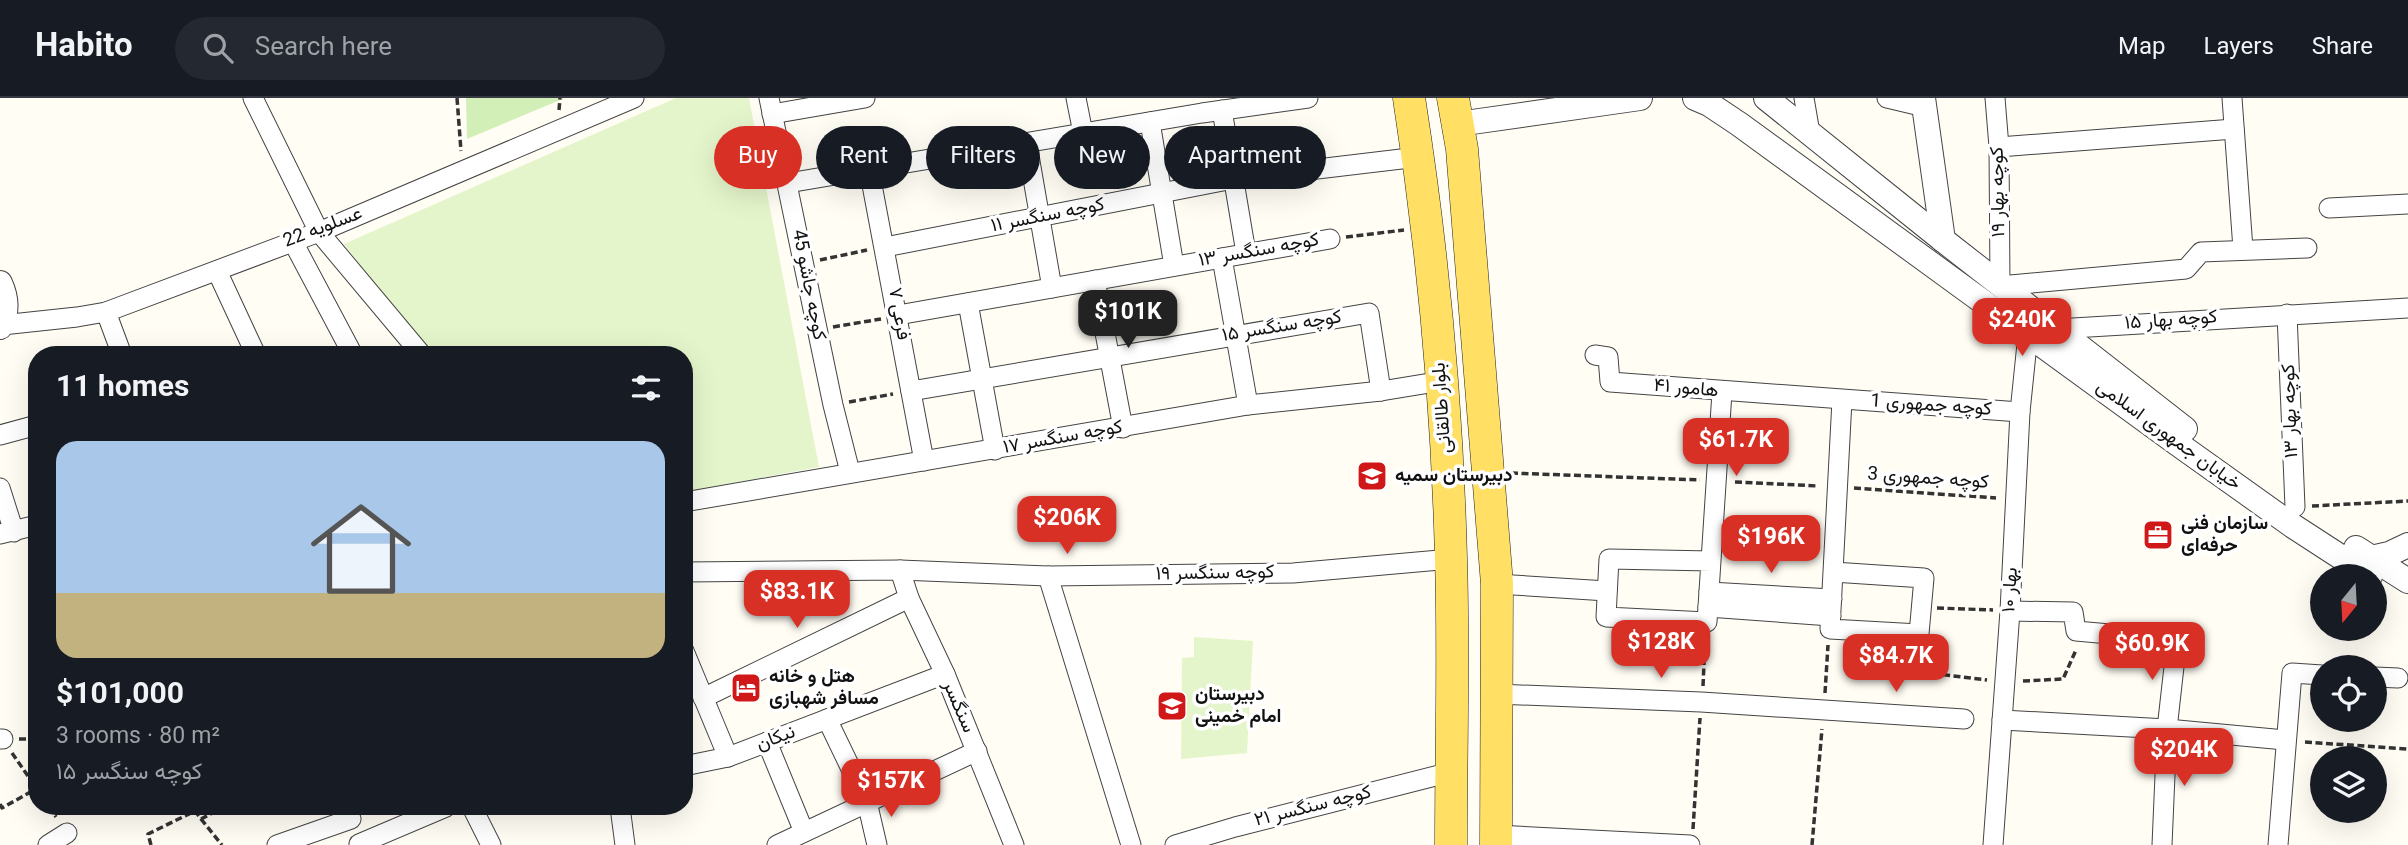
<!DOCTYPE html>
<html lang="en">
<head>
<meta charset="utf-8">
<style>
  body { margin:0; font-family:Georgia,Vazirmatn,serif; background:#242831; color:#f1f3f6; height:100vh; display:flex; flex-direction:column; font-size:26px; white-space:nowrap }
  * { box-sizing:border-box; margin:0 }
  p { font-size:23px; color:#9ea1a6 }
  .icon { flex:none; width:38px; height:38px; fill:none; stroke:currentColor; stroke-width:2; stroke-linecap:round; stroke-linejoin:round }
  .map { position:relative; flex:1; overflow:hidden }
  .side { position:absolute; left:28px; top:248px; width:665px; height:469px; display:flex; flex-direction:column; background:#171b24; border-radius:28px; box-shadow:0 7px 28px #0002 }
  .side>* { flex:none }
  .top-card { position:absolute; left:714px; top:28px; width:665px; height:63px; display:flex; gap:14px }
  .needle { width:46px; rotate:198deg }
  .buttons { position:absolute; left:2310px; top:466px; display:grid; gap:14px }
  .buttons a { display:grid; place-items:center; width:77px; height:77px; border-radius:50%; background:#171b24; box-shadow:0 7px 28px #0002; font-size:35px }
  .price { position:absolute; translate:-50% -60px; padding:0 16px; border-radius:14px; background:#d93025; color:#fff; font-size:23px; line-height:46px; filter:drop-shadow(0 2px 4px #0008) }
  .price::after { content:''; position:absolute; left:50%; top:42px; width:21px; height:16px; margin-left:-10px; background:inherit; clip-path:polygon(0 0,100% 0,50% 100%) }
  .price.selected { background:#222; color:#fff }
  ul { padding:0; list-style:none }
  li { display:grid; align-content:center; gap:14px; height:371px; padding:0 28px }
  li+li { border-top:2px solid #363941 }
  li span { display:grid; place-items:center; height:217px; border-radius:21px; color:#555 }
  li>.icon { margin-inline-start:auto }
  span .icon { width:126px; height:126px; fill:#fffc; stroke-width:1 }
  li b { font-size:30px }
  h2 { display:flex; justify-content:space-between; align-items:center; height:84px; padding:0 28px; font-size:30px }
  .pill { padding:0 24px; border-radius:32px; background:#171b24; box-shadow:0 7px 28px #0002; font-size:24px; line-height:63px }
  .pill.selected { background:#d93025; color:#fff }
  header { display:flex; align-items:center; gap:42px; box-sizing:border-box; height:98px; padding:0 35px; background:#171b24; border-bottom:2px solid #363941 }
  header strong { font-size:33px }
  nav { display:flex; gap:38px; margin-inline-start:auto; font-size:24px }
  .search { width:490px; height:63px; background:#242831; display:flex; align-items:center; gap:18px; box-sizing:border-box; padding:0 24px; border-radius:38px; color:#9ea1a6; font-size:26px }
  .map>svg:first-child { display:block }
  .green { fill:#d3efb8 }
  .pitch { fill:#e5f5cb }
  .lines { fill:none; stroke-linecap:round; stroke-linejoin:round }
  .minor-casing { stroke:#444; stroke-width:21 }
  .tertiary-casing { stroke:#444; stroke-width:26 }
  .primary-casing { stroke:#222; stroke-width:33 }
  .path { stroke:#333; stroke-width:3.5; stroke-dasharray:7 3.5; stroke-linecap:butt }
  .minor { stroke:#fff; stroke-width:19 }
  .tertiary { stroke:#fff; stroke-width:24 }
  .primary { stroke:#ffdf64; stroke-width:32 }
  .labels { text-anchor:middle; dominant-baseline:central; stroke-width:7; stroke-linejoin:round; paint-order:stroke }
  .street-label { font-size:19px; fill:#111; stroke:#fff }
  .poi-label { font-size:19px; font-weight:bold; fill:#111; stroke:#fff; text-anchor:start }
</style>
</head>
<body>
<header>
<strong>Habito</strong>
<div class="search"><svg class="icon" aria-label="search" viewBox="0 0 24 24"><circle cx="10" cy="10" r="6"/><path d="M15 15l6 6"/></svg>Search here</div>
<nav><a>Map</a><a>Layers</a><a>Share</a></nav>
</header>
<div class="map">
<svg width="2408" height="747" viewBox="0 0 2408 747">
  <rect width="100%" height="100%" fill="#fffdf4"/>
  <!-- green -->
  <path class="green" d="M 466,0 L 565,0 L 467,41 Z"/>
  <!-- pitch -->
  <g class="pitch">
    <path d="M 676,0 L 749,0 L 819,369 L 684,394 L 684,257 L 431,257 L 344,146 Z"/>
    <path d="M 1194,539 L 1253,543 L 1247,655 L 1181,661 L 1182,560 L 1194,559 Z"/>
  </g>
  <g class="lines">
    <!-- minor casing -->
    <g class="minor-casing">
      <g id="minor">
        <path d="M 253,0 L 319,134 L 422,257"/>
        <path d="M 769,0 L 833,307 L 850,374"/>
        <path d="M 1076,0 L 1083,35"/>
        <path d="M 1804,0 L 1810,35"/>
        <path d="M 1887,0 L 1925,9"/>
        <path d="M 1995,0 L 1999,49 L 2000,188 L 2186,171 L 2201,154 L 2307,150"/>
        <path d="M 2232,0 L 2243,151"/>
        <path d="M 1222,12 L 1246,155"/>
        <path d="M 772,16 L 865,0"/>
        <path d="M 1150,24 L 1174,168"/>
        <path d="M 1027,46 L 1052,190"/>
        <path d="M 1999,49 L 2234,31"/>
        <path d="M 869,71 L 924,363"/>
        <path d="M 788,85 L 1202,15 L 1308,0"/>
        <path d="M 2329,110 L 2408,106"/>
        <path d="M 292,142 L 353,257"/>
        <path d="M 885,149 L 1233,81 L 1418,59"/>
        <path d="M 1222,160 L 1248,307"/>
        <path d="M 217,173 L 256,257"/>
        <path d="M 1095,182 L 1123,330"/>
        <path d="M 968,205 L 995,352"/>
        <path d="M 106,214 L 122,257"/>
        <path d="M 2287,216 L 2295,409"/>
        <path d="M 898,217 L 1330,141"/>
        <path d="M 2,227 L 77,219 L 106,214 L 319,134 L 634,0"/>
        <path d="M 2056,231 L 2408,210"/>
        <path d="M 1595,257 L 1608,259 L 1610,284 L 2020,314"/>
        <path d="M 911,293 L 1369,215 L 1381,293"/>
        <path d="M 0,337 L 37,327"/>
        <path d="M 0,390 L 14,434"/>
        <path d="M 684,404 L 1248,307 L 1381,293 L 1442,283"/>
        <path d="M 0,436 L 37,427"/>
        <path d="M 1711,463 L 1609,461 L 1606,519 L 1707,524 C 1712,447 1717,370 1722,294"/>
        <path d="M 900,472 L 909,500 L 945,576 L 1014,747"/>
        <path d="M 684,474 L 900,472 L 1048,478 L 1293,475 L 1451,461"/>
        <path d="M 1833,474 L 1924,480 L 1919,536 L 1830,531 L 1842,302"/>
        <path d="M 1048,478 L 1131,747"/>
        <path d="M 1497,486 L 1607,493"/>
        <path d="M 1709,494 L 1832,501"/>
        <path d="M 1708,509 L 1831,518"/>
        <path d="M 2010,513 L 2073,514 L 2076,533 L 2177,542 L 2167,631 L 2162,747"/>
        <path d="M 684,553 L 728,659"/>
        <path d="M 2375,579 L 2398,580"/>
        <path d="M 1497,596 L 1701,604 L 1964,621"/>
        <path d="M 703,600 L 909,500"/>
        <path d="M 827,621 L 867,704 L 877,747"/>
        <path d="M 2002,622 L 2167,631 L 2285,642"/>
        <path d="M 0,641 L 3,641"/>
        <path d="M 767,644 L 804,734"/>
        <path d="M 684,668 L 728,659 L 945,576"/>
        <path d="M 472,709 L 491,747"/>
        <path d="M 620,709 L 625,747"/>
        <path d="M 1496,737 L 1690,747"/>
        <path d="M 359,746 L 446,709"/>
        <path d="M 48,747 L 67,735"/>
        <path d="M 277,747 L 351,721"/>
        <path d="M 777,747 L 977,653"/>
        <path d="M 1175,747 L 1235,729 L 1451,674"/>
        <path d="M 1993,747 L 2010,513 L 2020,314 L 2028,236"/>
        <path d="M 2278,747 L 2292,575 L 2322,577"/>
      </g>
    </g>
    <!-- tertiary casing -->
    <g class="tertiary-casing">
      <g id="tertiary">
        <path d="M 1695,0 L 1709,6 L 1739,26 L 2178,346 L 2293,428 L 2370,478"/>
        <path d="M 1766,0 L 1943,142 L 2185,331"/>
        <path d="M 1923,0 L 1943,142"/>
        <path d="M 1458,26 L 1640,0"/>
        <path d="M 0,185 C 7,200 8,214 0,229"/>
        <path d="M 2356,450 L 2408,483"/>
        <path d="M 2371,460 L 2389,456 L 2408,447"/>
      </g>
    </g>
    <!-- primary casing -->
    <g class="primary-casing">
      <g id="primary">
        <path d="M 1409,0 C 1433,152 1447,306 1451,460 C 1454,556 1451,652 1451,747"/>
        <path d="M 1453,0 L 1462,51 L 1497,486 L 1496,747"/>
      </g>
    </g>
    <!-- path -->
    <g class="path">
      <path d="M 457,0 L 461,53"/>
      <path d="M 559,12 L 560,0"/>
      <path d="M 1346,139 L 1404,132"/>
      <path d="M 820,162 L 867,152"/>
      <path d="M 833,229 L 881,221"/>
      <path d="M 849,304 L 893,296"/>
      <path d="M 1511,375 L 1700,382"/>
      <path d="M 1735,384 L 1818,388"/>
      <path d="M 1854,390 L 1996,400"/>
      <path d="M 2312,408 L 2408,403"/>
      <path d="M 1937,510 L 1993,512"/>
      <path d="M 1927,552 L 1938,576 L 1987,582"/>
      <path d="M 2023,583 L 2063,581 L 2076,552"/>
      <path d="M 1703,588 L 1705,543"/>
      <path d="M 1825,595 L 1828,547"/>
      <path d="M 19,641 L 37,641"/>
      <path d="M 2305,644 L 2408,651"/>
      <path d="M 12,655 L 37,691"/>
      <path d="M 0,706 L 2,710 L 36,691"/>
      <path d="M 49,709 L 56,719"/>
      <path d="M 201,721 L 222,747"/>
      <path d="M 1693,731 L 1700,620"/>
      <path d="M 151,747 L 148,736 L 195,713 L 201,721 L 224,709"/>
      <path d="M 1812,747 L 1822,631"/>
    </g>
    <!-- minor -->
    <use href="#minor" class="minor"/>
    <!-- tertiary -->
    <use href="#tertiary" class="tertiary"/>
    <!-- primary -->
    <use href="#primary" class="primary"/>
  </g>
  <!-- icons -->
  <defs>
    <g id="school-square" transform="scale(1.575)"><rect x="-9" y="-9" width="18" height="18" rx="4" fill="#d11819" stroke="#fff"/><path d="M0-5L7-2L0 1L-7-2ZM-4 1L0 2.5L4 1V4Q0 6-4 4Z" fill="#fff"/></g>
    <g id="office-square" transform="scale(1.575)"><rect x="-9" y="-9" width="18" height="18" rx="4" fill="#d11819" stroke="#fff"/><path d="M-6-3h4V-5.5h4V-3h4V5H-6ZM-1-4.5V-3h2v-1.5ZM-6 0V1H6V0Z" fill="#fff"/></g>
    <g id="hotel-square" transform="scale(1.575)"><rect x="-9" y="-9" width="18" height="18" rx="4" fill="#d11819" stroke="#fff"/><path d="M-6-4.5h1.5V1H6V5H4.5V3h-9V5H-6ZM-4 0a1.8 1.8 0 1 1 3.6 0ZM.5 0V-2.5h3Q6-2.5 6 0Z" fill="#fff"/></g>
  </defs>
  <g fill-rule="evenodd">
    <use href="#school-square" x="1372" y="378"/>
    <use href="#office-square" x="2158" y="437"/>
    <use href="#hotel-square" x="746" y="590"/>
    <use href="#school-square" x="1172" y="608"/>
  </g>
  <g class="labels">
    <!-- street labels -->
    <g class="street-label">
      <text transform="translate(1999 94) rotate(-91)">کوچه بهار ۱۹</text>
      <text transform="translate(1048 118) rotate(-11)">کوچه سنگسر ۱۱</text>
      <text transform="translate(323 130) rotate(-21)">عسلویه 22</text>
      <text transform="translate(1259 153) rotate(-10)">کوچه سنگسر ۱۳</text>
      <text transform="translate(808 187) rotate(79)">کوچه جاشو 45</text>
      <text transform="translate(898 216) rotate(80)">فرعی ۷</text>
      <text transform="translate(2171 223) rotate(-4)">کوچه بهار ۱۵</text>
      <text transform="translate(1282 229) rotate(-9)">کوچه سنگسر ۱۵</text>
      <text transform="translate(1686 291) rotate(5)">هامور ۴۱</text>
      <text transform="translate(1931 308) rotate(4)">کوچه جمهوری 1</text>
      <text transform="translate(1443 310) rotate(-94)">بلوار طالقانی</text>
      <text transform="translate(2291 313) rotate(-92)">کوچه بهار ۱۳</text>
      <text transform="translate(2168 338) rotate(36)">خیابان جمهوری اسلامی</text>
      <text transform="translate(1063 340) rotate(-10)">کوچه سنگسر ۱۷</text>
      <text transform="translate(1928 381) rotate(4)">کوچه جمهوری 3</text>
      <text transform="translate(1215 476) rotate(-1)">کوچه سنگسر ۱۹</text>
      <text transform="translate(2011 492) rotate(-87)">بهار ۱۰</text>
      <text transform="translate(958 609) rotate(67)">سنگسر</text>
      <text transform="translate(776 641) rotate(-21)">نیکان</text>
      <text transform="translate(1313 709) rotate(-14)">کوچه سنگسر ۲۱</text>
    </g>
    <!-- poi labels -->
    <g class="poi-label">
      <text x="1395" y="378">دبیرستان سمیه</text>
      <text x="2181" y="426">سازمان فنی<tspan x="2181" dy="22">حرفه‌ای</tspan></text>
      <text x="769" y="579">هتل و خانه<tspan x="769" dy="22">مسافر شهبازی</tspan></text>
      <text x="1195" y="597">دبیرستان<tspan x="1195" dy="22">امام خمینی</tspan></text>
    </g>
  </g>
</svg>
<div class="buttons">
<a><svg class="needle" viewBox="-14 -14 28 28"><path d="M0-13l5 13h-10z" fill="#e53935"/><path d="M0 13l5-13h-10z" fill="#9ea1a6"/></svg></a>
<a><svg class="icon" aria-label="locate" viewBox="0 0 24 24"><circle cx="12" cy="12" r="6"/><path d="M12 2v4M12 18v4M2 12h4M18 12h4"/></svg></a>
<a><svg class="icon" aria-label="layers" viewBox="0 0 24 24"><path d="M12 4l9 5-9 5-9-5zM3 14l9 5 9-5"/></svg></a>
</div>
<b class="price selected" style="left:1128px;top:252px">$101K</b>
<b class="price" style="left:2022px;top:260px">$240K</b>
<b class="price" style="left:1736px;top:380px">$61.7K</b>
<b class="price" style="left:1067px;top:458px">$206K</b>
<b class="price" style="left:1771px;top:477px">$196K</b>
<b class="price" style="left:797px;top:532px">$83.1K</b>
<b class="price" style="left:1661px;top:582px">$128K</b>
<b class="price" style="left:2152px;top:584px">$60.9K</b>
<b class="price" style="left:1896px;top:596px">$84.7K</b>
<b class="price" style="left:2184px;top:690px">$204K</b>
<b class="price" style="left:891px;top:721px">$157K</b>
<div class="top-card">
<a class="pill selected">Buy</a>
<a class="pill">Rent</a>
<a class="pill">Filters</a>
<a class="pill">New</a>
<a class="pill">Apartment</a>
</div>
<section class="side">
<h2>11 homes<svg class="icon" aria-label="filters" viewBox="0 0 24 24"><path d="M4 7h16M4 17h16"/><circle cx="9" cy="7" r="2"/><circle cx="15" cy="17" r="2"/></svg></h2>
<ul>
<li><span style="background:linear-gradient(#a9c7e8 70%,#c2b280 0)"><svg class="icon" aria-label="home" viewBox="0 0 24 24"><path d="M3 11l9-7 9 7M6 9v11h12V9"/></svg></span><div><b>$101,000</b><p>3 rooms · 80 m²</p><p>کوچه سنگسر ۱۵</p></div></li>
</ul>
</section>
</div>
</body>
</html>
